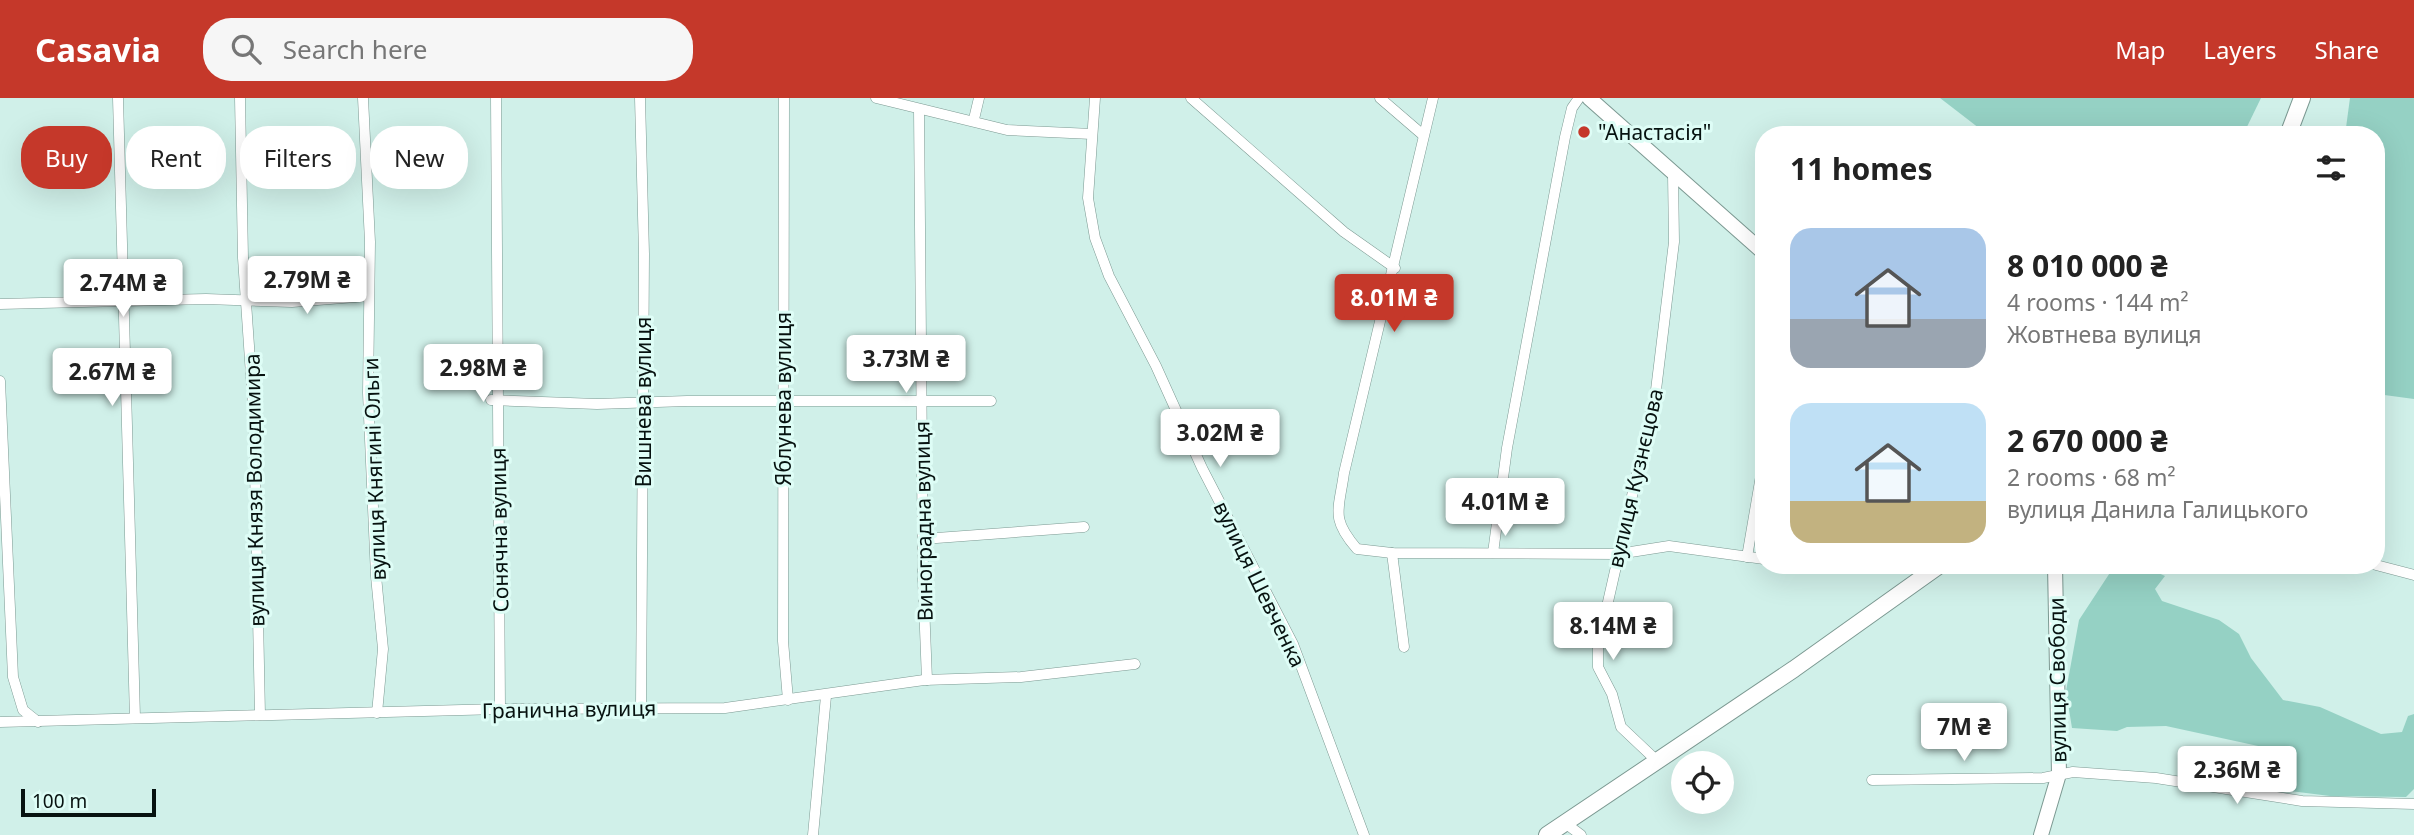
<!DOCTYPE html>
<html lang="en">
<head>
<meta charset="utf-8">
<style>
  body { margin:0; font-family:"Noto Sans",sans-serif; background:#f6f6f6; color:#222; height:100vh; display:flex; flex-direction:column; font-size:26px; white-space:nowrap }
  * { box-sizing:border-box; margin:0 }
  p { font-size:23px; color:#767676 }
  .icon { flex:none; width:38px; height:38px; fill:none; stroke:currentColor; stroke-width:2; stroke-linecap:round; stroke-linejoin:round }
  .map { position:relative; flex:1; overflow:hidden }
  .side { position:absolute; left:1755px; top:28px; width:630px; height:448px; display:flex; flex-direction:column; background:#fff; border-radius:28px; box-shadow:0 7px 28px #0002 }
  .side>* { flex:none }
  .hud { position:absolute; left:21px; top:28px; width:665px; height:63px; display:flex; gap:14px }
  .controls { position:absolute; left:1671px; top:653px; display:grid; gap:14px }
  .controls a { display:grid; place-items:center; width:63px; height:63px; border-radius:50%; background:#fff; box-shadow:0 7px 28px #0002; font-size:35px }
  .scale { position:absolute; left:21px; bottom:18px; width:135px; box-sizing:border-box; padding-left:7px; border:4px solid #071210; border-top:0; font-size:19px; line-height:24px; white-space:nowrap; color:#071210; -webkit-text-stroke:5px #defdf6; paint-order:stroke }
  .price { position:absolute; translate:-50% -60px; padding:0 16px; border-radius:7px; background:#fff; color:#222; font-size:23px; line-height:46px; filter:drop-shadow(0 2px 4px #0008) }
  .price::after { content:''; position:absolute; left:50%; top:42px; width:21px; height:16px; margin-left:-10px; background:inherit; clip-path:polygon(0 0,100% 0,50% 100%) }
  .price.active { background:#c5382a; color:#fff }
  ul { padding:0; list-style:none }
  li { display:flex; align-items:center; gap:21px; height:175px; padding:0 35px }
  li span { display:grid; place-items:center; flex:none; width:196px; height:140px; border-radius:21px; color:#555 }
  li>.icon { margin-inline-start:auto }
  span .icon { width:84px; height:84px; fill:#fffc; stroke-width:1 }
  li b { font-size:30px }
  h2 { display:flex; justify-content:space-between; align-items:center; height:84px; padding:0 35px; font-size:30px }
  .chip { padding:0 24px; border-radius:28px; background:#fff; box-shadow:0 7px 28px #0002; font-size:24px; line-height:63px }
  .chip.active { background:#c5382a; color:#fff }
  header { display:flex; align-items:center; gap:42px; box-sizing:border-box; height:98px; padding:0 35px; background:#c5382a; color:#fff }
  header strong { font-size:33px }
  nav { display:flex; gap:38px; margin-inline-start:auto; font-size:24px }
  .search { width:490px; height:63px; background:#f6f6f6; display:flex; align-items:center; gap:18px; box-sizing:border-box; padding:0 24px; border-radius:28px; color:#767676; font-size:26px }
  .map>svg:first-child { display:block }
  .green { fill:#95d1c4 }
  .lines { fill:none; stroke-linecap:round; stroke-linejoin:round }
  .minor-casing { stroke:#7c9992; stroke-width:11 }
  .secondary-casing { stroke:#7c9992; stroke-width:16 }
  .trunk-casing { stroke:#7c9992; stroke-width:18 }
  .minor { stroke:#fff; stroke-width:10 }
  .secondary { stroke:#fff; stroke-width:14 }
  .trunk { stroke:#fff; stroke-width:16 }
  .poi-dot { fill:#c5382a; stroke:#defdf6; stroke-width:2.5 }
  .labels { text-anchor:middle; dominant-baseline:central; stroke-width:6; stroke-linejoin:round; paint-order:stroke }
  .poi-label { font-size:21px; fill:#071210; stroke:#defdf6; text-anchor:start }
  .street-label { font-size:21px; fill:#071210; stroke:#defdf6 }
</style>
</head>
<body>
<header>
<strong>Casavia</strong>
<div class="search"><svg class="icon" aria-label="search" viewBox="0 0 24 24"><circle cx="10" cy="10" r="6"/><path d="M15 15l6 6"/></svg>Search here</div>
<nav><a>Map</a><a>Layers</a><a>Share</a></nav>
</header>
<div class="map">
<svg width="2414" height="737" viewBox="0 0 2414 737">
  <rect width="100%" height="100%" fill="#d0f0e9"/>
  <!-- green -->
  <g class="green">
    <path d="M 1940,0 L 2261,0 L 2243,37 L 1988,37 Z"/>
    <path d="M 2350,0 L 2414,0 L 2414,301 L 2377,296 L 2376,37 L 2345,37 Z"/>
    <path d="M 2115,467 L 2141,467 L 2165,478 L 2155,491 L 2162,503 L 2219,522 L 2239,536 L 2251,560 L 2283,602 L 2320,609 L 2381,636 L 2402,634 L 2408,618 L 2414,616 L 2414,691 L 2406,699 L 2330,698 L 2267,690 L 2280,657 L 2272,651 L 2166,628 L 2127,629 L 2117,633 L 2072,630 L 2066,593 L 2079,522 Z"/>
  </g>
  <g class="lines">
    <!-- minor casing -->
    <g class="minor-casing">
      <g id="minor">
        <path d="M 118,0 L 135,620"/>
        <path d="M 240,0 L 243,160 L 254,321 L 260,617"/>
        <path d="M 363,0 L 370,144 L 368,295 L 376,478 L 383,551 L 377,615"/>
        <path d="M 496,0 L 500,611"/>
        <path d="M 640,0 L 644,156 L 641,609"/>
        <path d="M 784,0 L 783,543 L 788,602"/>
        <path d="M 876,0 L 1007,32 L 1092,36"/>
        <path d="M 1095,0 L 1088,100 L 1095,140 L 1109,178 L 1156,268 L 1202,370 L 1293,546 L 1364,737"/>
        <path d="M 1191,0 L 1344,134 L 1395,170"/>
        <path d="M 1380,0 L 1423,37"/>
        <path d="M 1433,0 L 1344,375 C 1339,412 1330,420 1357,451 L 1392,455 L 1618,456 L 1669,448 L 1764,461"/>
        <path d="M 919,11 L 923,480 L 927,582"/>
        <path d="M 974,21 L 979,0"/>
        <path d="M 0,206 L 206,201 L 292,204 L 368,198"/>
        <path d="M 0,283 L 13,579 L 23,612 L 38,624"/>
        <path d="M 491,302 L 597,306 L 687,303 L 991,303"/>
        <path d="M 923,441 L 1084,429"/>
        <path d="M 1392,455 L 1404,549"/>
        <path d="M 1493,455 L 1507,350 L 1565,39 L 1572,10 L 1579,0"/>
        <path d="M 1747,459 L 1764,360"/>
        <path d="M 2376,467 L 2414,477"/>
        <path d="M 0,624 L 500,611 L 725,610 L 924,582 L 1021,579 L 1135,566"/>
        <path d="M 1657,663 L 1621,629 L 1612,596 L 1598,569 L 1598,548 L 1656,292 L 1674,144 L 1673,76"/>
        <path d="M 1872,682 L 2043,680 L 2073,674 L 2156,680 L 2302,703 L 2414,706"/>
        <path d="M 1565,725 L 1581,737"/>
        <path d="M 813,737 L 826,598"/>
      </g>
    </g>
    <!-- secondary casing -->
    <g class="secondary-casing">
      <g id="secondary">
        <path d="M 1589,0 L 1764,155"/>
        <path d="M 2041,737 L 2059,676 L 2055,467"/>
      </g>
    </g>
    <!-- trunk casing -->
    <g class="trunk-casing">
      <g id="trunk">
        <path d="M 2288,37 L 2302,0"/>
        <path d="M 1547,737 L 1794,571 L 1940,467"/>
      </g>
    </g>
    <!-- minor -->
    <use href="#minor" class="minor"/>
    <!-- secondary -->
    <use href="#secondary" class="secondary"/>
    <!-- trunk -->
    <use href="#trunk" class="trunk"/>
  </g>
  <!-- markers -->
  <circle class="poi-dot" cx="1584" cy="34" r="7"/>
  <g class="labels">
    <!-- poi labels -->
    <g class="poi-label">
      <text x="1598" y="34">"Анастасія"</text>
    </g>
    <!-- street labels -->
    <g class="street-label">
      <text transform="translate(783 301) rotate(-90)">Яблунева вулиця</text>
      <text transform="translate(643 304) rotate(-90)">Вишнева вулиця</text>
      <text transform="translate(374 371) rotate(-92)">вулиця Княгині Ольги</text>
      <text transform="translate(1635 380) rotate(-77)">вулиця Кузнєцова</text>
      <text transform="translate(254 392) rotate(-91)">вулиця Князя Володимира</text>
      <text transform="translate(923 423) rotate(-91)">Виноградна вулиця</text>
      <text transform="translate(499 432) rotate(-91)">Сонячна вулиця</text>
      <text transform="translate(1260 486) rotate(64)">вулиця Шевченка</text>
      <text transform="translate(2057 582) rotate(-91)">вулиця Свободи</text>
      <text transform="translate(569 611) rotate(-1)">Гранична вулиця</text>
    </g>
  </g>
</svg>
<div class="controls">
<a><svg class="icon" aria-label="locate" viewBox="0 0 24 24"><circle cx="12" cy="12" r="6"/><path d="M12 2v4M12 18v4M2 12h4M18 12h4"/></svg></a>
</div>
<div class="scale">100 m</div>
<b class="price" style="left:307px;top:218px">2.79M ₴</b>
<b class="price" style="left:123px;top:221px">2.74M ₴</b>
<b class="price active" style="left:1394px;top:236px">8.01M ₴</b>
<b class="price" style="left:906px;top:297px">3.73M ₴</b>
<b class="price" style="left:483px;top:306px">2.98M ₴</b>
<b class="price" style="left:112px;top:310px">2.67M ₴</b>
<b class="price" style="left:1220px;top:371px">3.02M ₴</b>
<b class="price" style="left:1505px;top:440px">4.01M ₴</b>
<b class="price" style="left:1613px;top:564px">8.14M ₴</b>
<b class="price" style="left:1964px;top:665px">7M ₴</b>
<b class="price" style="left:2237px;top:708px">2.36M ₴</b>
<div class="hud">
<a class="chip active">Buy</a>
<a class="chip">Rent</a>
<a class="chip">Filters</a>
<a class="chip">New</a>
</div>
<section class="side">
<h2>11 homes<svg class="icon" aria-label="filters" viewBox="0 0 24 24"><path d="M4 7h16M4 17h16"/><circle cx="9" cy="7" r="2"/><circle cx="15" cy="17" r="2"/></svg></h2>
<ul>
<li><span style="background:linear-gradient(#a9c7e8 65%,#9aa5b1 0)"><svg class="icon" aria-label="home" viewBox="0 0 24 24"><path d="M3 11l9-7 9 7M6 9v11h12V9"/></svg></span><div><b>8 010 000 ₴</b><p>4 rooms · 144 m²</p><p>Жовтнева вулиця</p></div></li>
<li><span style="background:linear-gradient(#bfe0f5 70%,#c2b280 0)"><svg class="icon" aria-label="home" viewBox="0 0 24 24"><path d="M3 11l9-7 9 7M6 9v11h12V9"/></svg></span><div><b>2 670 000 ₴</b><p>2 rooms · 68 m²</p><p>вулиця Данила Галицького</p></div></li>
</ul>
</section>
</div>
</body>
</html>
